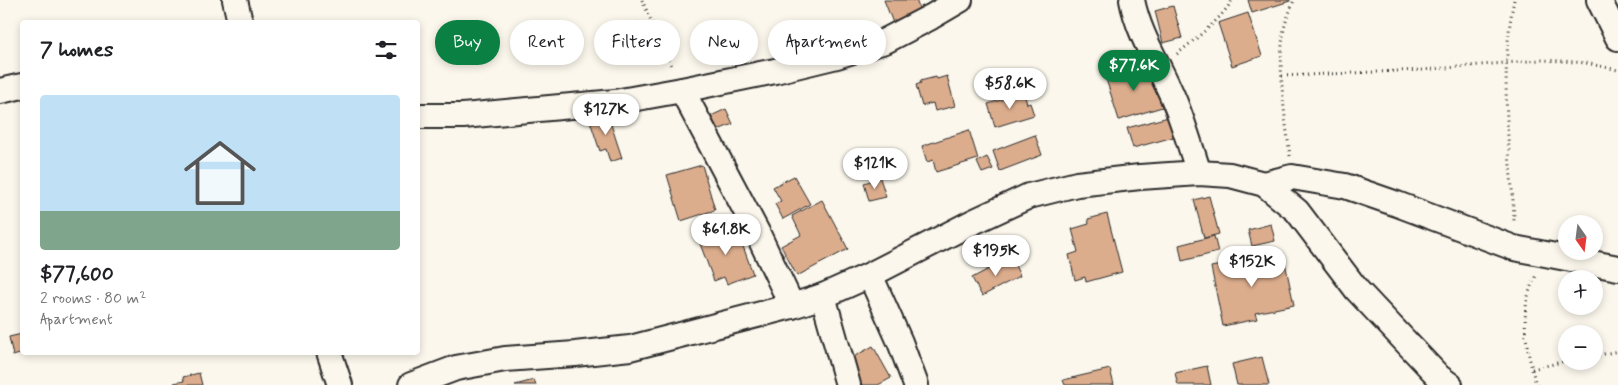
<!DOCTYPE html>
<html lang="en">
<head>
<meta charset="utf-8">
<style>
  body { margin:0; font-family:Mynerve,sans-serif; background:#f6f6f6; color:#202124; height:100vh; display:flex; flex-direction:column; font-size:19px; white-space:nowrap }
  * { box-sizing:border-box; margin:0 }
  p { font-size:16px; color:#757577 }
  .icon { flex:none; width:28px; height:28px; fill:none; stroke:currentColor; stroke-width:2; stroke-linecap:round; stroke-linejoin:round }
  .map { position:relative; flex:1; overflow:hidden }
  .sheet { position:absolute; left:20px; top:20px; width:400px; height:335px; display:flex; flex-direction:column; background:#fff; border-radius:5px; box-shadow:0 2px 8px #0003 }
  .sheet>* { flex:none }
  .hud { position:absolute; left:435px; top:20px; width:475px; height:45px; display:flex; gap:10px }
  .needle { width:32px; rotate:166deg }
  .buttons { position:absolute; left:1558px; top:215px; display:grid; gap:10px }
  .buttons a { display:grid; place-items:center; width:45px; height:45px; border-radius:50%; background:#fff; box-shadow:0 2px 8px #0003; font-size:25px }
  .price { position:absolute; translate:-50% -42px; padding:0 11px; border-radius:18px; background:#fff; color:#222; font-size:16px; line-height:32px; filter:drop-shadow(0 1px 2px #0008) }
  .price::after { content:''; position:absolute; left:50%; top:30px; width:15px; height:11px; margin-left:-8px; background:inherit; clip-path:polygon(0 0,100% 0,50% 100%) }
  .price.selected { background:#0b8043; color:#fff }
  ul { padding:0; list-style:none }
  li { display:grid; align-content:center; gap:10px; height:265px; padding:0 20px }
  li span { display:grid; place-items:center; height:155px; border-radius:5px; color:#555 }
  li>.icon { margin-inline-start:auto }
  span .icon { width:90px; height:90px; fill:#fffc; stroke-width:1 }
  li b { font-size:21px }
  h2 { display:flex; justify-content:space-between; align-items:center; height:60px; padding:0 20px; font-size:21px }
  .tag { padding:0 18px; border-radius:22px; background:#fff; box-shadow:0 2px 8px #0003; font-size:18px; line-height:45px }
  .tag.selected { background:#0b8043; color:#fff }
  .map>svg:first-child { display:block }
  .building { fill:#dcad8d; stroke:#2b2b2b }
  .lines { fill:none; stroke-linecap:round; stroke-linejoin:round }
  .street-casing { stroke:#2b2b2b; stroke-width:28 }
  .path { stroke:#2b2b2b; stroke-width:3; stroke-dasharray:1 4; stroke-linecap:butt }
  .street { stroke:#fbf7ec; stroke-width:24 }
</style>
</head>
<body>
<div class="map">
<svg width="1618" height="385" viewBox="0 0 1618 385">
  <rect width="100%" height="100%" fill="#fbf7ec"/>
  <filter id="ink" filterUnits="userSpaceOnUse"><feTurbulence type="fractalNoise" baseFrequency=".02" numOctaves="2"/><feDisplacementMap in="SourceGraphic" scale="10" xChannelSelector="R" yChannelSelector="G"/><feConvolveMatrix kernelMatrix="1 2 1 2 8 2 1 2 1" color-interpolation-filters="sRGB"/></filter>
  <g filter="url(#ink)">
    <!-- building -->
    <g class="building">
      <path d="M 884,0 L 916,0 L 921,13 L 893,23 Z"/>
      <path d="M 1248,0 L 1290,0 L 1290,1 L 1252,13 Z"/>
      <path d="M 1173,6 L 1182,38 L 1163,43 L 1155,11 Z"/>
      <path d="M 1248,13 L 1262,56 L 1232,66 L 1218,23 Z"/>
      <path d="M 639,22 L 644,41 L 612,49 L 607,30 Z"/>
      <path d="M 1152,64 L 1154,83 L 1162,107 L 1119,120 L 1106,79 Z"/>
      <path d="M 947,76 L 955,106 L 935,111 L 933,103 L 922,106 L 916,85 L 921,83 L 920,81 L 936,77 L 937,79 Z"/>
      <path d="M 1024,93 L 1027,104 L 1030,103 L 1034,115 L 995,127 L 988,104 Z"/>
      <path d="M 726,109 L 733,124 L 718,130 L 711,116 Z"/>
      <path d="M 607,112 L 622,158 L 610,162 L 606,149 L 600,151 L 589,118 Z"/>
      <path d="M 1176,115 L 1181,135 L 1133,148 L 1127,128 Z"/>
      <path d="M 969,130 L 978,159 L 936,172 L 933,160 L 927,162 L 922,146 Z"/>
      <path d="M 1035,135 L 1042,155 L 1000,171 L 993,151 Z"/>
      <path d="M 987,157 L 993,169 L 982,173 L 977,162 Z"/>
      <path d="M 702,165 L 715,210 L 681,221 L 667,175 Z"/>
      <path d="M 794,176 L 810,204 L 783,219 L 775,204 L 781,201 L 773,187 Z"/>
      <path d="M 880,178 L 886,197 L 869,201 L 864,183 Z"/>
      <path d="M 1209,196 L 1219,234 L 1204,238 L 1194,200 Z"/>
      <path d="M 822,200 L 848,249 L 797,276 L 781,246 L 801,235 L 792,216 Z"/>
      <path d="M 1107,214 L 1122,272 L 1086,282 L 1085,277 L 1075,280 L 1069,255 L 1078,252 L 1072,229 L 1089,224 L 1088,219 Z"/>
      <path d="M 1271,224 L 1275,241 L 1252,246 L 1248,230 Z"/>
      <path d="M 736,227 L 753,274 L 727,284 L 724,277 L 714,281 L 699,241 Z"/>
      <path d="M 1214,236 L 1218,252 L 1182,261 L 1179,245 Z"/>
      <path d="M 1283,253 L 1294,305 L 1255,313 L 1257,319 L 1223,326 L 1211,267 Z"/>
      <path d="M 1011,257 L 1020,276 L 982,296 L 972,278 Z"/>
      <path d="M 22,334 L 22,352 L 26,352 L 13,356 L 9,337 Z"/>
      <path d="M 873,346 L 891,378 L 878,385 L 862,385 L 848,360 Z"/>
      <path d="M 1262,357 L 1269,385 L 1237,385 L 1232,364 Z"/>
      <path d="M 1207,366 L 1211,385 L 1178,385 L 1175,373 Z"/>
      <path d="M 1110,369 L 1114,385 L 1065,385 L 1063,380 Z"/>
      <path d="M 199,373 L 202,385 L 174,385 L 174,383 L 184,381 L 183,377 Z"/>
      <path d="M 534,380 L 536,385 L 515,385 Z"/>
    </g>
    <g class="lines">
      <!-- street casing -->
      <g class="street-casing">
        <g id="street">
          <path d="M 235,0 L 240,22"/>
          <path d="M 1132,0 C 1139,36 1160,66 1174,100 C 1184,124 1191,149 1199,173"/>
          <path d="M 1599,0 L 1618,38"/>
          <path d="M 682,90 L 757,232 L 792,306"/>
          <path d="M 0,91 L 22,86"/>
          <path d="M 418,116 L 463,116 L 615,102 L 682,90 L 775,71 L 837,56 L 885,41 L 931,17 L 960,0"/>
          <path d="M 1264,184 L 1292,177 L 1345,186 L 1397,204 L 1514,248 L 1618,268"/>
          <path d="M 870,275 L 900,342 L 916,385"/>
          <path d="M 823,296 L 848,385"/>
          <path d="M 329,352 L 340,385"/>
          <path d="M 411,385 L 456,368 L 505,359 L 575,354 L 630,348 L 792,306 L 823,296 L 870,275 L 973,222 L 1029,196 L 1077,184 L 1140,177 L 1199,173 L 1230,175 L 1264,184 L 1297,211 L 1357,290 L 1439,377 L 1450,385"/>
        </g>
      </g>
      <!-- path -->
      <g class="path">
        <path d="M 642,0 L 672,68"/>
        <path d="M 1514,0 C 1504,48 1505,101 1509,150 C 1510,175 1514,199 1514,224"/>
        <path d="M 1177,54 C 1193,41 1223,18 1232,0"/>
        <path d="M 1282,76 L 1422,70 L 1540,60 L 1563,61 L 1586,63 L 1618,70"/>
        <path d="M 1290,156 C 1285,115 1277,70 1284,29 C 1286,19 1291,9 1294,0"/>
        <path d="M 1594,356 L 1618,351"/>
        <path d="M 1532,369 L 1566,361"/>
        <path d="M 1536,385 C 1527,350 1517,310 1536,276"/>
      </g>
      <!-- street -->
      <use href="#street" class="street"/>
    </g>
  </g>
</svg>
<div class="buttons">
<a><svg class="needle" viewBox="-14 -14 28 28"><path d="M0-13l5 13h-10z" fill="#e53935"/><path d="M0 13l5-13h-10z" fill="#757577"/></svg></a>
<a>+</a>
<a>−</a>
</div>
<b class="price selected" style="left:1134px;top:92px">$77.6K</b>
<b class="price" style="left:1010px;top:110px">$58.6K</b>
<b class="price" style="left:606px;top:136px">$127K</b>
<b class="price" style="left:875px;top:190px">$121K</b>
<b class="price" style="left:726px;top:256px">$61.8K</b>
<b class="price" style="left:996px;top:277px">$195K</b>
<b class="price" style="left:1252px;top:288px">$152K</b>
<div class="hud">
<a class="tag selected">Buy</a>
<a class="tag">Rent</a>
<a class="tag">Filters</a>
<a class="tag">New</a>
<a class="tag">Apartment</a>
</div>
<section class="sheet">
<h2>7 homes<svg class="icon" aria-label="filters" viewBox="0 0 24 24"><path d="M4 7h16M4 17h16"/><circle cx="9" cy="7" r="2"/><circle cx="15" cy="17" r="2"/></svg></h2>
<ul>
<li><span style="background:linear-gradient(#bfe0f5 75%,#7fa58c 0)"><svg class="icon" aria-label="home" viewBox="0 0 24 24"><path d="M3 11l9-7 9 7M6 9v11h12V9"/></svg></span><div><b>$77,600</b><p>2 rooms · 80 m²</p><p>Apartment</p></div></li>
</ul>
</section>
</div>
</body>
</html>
